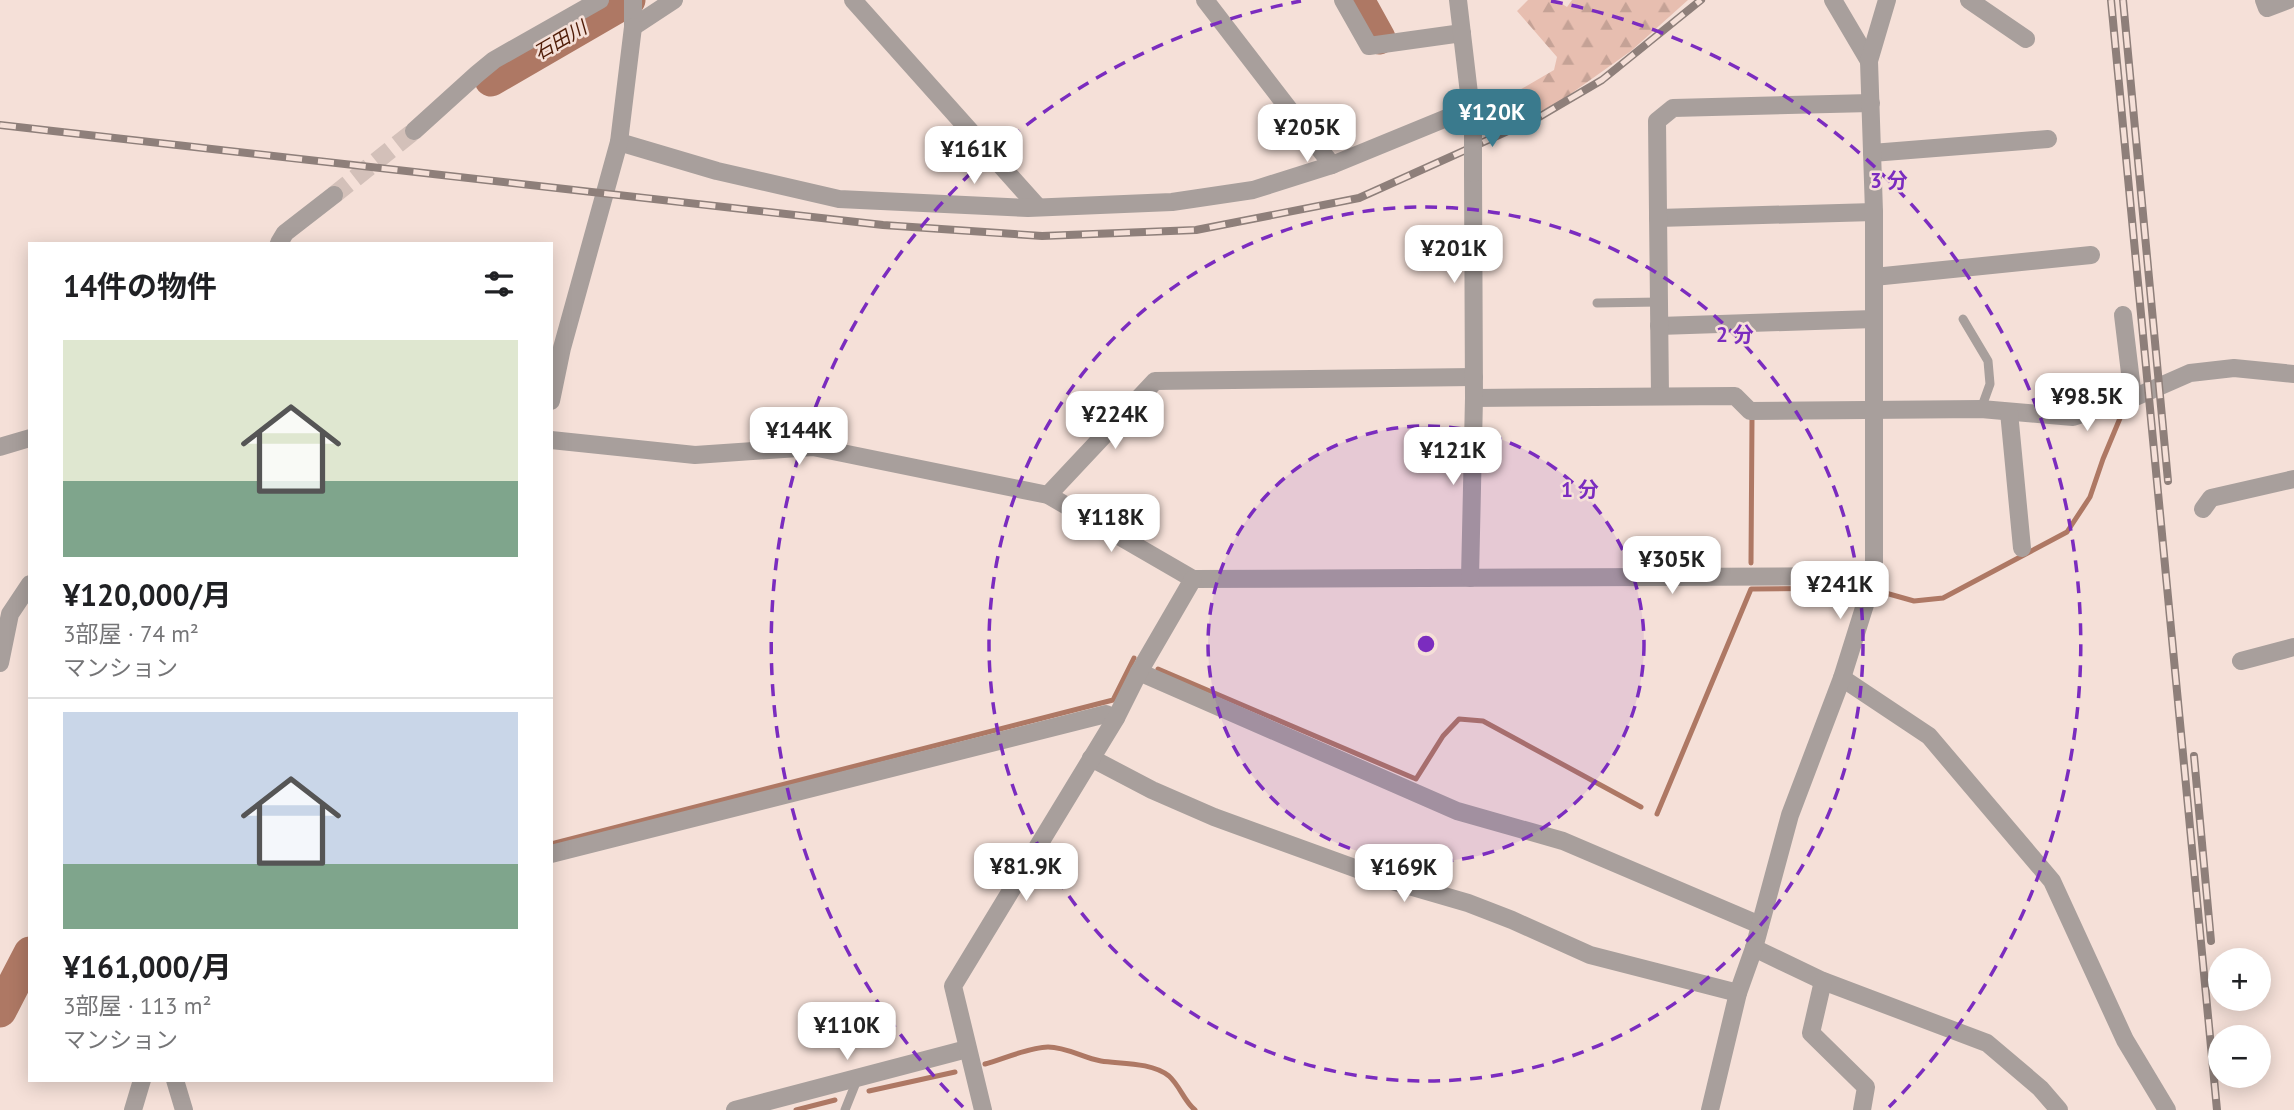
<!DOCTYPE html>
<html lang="ja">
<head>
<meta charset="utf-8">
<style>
  body { margin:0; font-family:"PT Sans","Noto Sans JP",sans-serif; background:#f6f6f6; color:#202124; height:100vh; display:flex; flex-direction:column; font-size:26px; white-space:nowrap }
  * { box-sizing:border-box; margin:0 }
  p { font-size:23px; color:#757577 }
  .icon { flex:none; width:38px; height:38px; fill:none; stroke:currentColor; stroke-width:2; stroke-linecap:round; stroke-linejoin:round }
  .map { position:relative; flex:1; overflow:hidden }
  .side { position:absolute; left:28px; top:242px; width:525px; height:840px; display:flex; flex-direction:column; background:#fff; border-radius:0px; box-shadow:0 4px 18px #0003 }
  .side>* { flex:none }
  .fabs { position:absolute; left:2208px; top:948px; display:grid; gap:14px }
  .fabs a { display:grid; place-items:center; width:63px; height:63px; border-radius:50%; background:#fff; box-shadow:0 4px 18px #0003; font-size:35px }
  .price { position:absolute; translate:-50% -60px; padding:0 16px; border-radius:14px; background:#fff; color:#222; font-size:23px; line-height:46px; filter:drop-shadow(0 2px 4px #0008) }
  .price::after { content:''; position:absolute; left:50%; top:42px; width:21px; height:16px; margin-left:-10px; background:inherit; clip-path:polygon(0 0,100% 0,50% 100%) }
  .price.selected { background:#3a7a8d; color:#fff }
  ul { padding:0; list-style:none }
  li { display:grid; align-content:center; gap:14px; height:371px; padding:0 35px }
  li+li { border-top:2px solid #e0e0e0 }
  li span { display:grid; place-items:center; height:217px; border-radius:0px; color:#555 }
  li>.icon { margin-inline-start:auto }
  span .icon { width:126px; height:126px; fill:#fffc; stroke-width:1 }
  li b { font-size:30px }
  h2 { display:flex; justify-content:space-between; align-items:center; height:84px; padding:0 35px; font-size:30px }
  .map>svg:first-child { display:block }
  .forest { fill:url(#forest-firs) }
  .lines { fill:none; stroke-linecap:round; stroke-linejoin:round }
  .stream { stroke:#ae7864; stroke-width:5 }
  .river { stroke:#ae7864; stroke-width:33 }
  .minor-tunnel { stroke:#d3c0b9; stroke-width:18; stroke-dasharray:18 9; stroke-linecap:butt }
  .service { stroke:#a89f9c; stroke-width:9 }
  .minor { stroke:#a89f9c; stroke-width:18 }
  .rail-casing { stroke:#8e7f7a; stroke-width:8 }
  .rail { stroke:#f5e0d8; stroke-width:5; stroke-dasharray:16; stroke-linecap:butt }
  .minor-bridge { stroke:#a89f9c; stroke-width:18 }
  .ring { fill:none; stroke:#7b2cbf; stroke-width:3.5; stroke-dasharray:12 9 }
  .labels { text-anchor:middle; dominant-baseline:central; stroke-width:5; stroke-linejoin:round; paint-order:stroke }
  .water-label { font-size:19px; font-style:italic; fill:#501c07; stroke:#f5e0d8 }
  .centre { fill:#7b2cbf; stroke:#f5e0d8; stroke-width:3.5 }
  .ring-label { font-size:21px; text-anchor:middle; font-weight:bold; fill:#7b2cbf; stroke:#f5e0d8; stroke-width:5; stroke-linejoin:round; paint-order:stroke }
</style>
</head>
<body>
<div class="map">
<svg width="2294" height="1110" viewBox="0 0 2294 1110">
  <defs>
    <pattern id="forest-firs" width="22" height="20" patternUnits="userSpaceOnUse" patternTransform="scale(1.75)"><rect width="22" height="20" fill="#e7beb0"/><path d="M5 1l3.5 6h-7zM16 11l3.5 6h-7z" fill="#c5a296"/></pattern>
  </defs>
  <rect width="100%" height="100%" fill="#f5e0d8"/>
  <!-- forest -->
  <path class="forest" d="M 1528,0 L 1556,0 L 1567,7 L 1572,0 L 1688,0 L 1631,51 L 1555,105 L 1485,133 L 1485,110 L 1554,70 L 1557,57 L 1517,11 Z"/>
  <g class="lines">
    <!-- stream -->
    <g class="stream">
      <path d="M 1751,563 L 1752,419"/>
      <path d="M 1882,592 L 1914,601 L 1943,598 L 2067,532 L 2090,497 L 2103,459 L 2123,411"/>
      <path d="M 1158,669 L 1416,779 L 1443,736 L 1459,719 L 1483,721 L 1641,807"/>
      <path d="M 1657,814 L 1751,589 L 1857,588"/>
      <path d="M 551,844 L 1113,700 L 1134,658"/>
      <path d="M 985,1064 C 1003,1059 1030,1047 1048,1047 C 1067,1047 1083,1058 1101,1061 C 1121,1064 1151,1062 1169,1076 C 1180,1086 1184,1101 1195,1110"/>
      <path d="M 869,1091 L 955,1072"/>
      <path d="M 796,1110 L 835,1100"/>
    </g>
    <!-- river -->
    <g class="river">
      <path d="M 1358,0 L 1379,38"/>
      <path d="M 491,80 L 629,0"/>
      <path d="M 0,1011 L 30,953"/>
    </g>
    <!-- minor-tunnel -->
    <path class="minor-tunnel" d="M 334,195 L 414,131"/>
    <!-- service -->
    <g class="service">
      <path d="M 1597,303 L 1659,302"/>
      <path d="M 1963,319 L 1988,361 L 1990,384 L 1981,409"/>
      <path d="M 845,1110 L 857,1080"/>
    </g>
    <!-- minor -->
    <g class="minor">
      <path d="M 633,0 L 633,27 L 674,0"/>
      <path d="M 853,0 L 1038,207"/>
      <path d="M 1205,0 L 1332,165 L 1471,108"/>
      <path d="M 1343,0 L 1369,46 L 1462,33"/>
      <path d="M 1458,0 L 1472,119"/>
      <path d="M 1833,0 L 1869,61"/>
      <path d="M 1969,0 L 2026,39"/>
      <path d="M 2264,0 L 2267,8 L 2288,0"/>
      <path d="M 414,131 L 477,74 L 494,60 L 600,0"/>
      <path d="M 619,142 L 717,171 L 839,199 L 1028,208 L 1172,202 L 1253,190 L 1332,165"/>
      <path d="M 1872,153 L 2048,139"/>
      <path d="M 1658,218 L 1874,212"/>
      <path d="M 279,243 L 285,233 L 334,195"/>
      <path d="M 1874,277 L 2091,255"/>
      <path d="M 2123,315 L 2133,398"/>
      <path d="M 1659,326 L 1874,319"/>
      <path d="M 1660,395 L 1657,121 L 1673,108 L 1871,103"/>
      <path d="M 1474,398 L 1735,396 L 1750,411 L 1981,409 L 2073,417 L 2133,398 L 2190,373 L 2234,368 L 2294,374"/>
      <path d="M 551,401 L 562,348 L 619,142 L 633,27"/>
      <path d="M 2009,412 L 2022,548"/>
      <path d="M 551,440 L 695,455 L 813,447 L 1048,495 L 1193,579 L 1874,576"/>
      <path d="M 0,447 L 30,438"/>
      <path d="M 1048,495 L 1155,381 L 1474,377"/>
      <path d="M 2203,509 L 2211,498 L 2294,479"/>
      <path d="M 1470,578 L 1474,398 L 1473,173"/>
      <path d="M 2241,661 L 2294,647"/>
      <path d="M 0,663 L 10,614 L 30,584"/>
      <path d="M 1139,672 L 1457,811 L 1563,841 L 1760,925"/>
      <path d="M 1842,678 L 1929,736 L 2052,881 L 2125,1040 L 2167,1110"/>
      <path d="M 1091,758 L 1152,790 L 1214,817 L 1382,878 L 1468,903 L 1512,920 L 1590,955 L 1738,993"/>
      <path d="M 551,854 L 1106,714 L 1116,718"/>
      <path d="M 1754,948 L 1823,981 L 1987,1043 L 2040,1088 L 2059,1110"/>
      <path d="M 1823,981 L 1811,1033 L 1866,1087 L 1862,1110"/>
      <path d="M 175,1080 L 184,1110"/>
      <path d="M 133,1110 L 142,1080"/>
      <path d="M 735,1110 L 967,1049"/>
      <path d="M 983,1110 L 953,986 L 1116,718 L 1139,672 L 1193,579"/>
      <path d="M 1710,1110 L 1738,993 L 1754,948 L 1790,815 L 1842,678 L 1874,576 L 1874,212 L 1869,61 L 1887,0"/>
    </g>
    <!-- rail casing -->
    <g class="rail-casing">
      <g id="rail">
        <path d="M 2111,0 L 2217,1110"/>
        <path d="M 2123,0 L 2168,481"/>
        <path d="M 0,125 L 883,225 L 1042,236 L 1196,230 L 1359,198 L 1539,117 L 1602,80 L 1701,0"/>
        <path d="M 2194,756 L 2211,941"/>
      </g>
    </g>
    <!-- rail -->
    <use href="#rail" class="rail"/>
    <!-- minor-bridge -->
    <path class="minor-bridge" d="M 1473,126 L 1473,173"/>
  </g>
  <!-- distance rings -->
  <circle cx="1426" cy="644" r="218" fill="#7b2cbf" fill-opacity=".12"/>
  <g class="ring">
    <circle cx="1426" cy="644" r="218"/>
    <circle cx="1426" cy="644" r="437"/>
    <path d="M963 1107A655 655 0 0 1 1301 1M1551 1A655 655 0 0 1 1889 1107"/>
  </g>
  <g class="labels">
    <!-- water labels -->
    <g class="water-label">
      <text transform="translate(560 40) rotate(-30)">石田川</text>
    </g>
  </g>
  <circle cx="1426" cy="644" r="10" class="centre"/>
  <g class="ring-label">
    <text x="1889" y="188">3 分</text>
    <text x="1735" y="342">2 分</text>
    <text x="1580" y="497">1 分</text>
  </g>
</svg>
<div class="fabs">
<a>+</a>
<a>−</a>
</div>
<b class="price selected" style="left:1492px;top:149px">¥120K</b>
<b class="price" style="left:1307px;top:164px">¥205K</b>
<b class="price" style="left:974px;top:186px">¥161K</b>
<b class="price" style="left:1454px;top:285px">¥201K</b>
<b class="price" style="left:2087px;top:433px">¥98.5K</b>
<b class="price" style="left:1115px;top:451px">¥224K</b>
<b class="price" style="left:799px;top:467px">¥144K</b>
<b class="price" style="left:1453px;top:487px">¥121K</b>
<b class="price" style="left:1111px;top:554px">¥118K</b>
<b class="price" style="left:1672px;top:596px">¥305K</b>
<b class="price" style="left:1840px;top:621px">¥241K</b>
<b class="price" style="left:1026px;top:903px">¥81.9K</b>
<b class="price" style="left:1404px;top:904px">¥169K</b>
<b class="price" style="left:847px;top:1062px">¥110K</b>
<section class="side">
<h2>14件の物件<svg class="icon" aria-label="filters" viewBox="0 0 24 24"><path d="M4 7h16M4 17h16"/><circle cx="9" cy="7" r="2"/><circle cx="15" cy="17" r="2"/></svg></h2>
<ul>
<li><span style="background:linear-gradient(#dfe7d0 65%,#7fa58c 0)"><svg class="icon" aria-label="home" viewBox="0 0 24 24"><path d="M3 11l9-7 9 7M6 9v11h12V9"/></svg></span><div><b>¥120,000/月</b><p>3部屋 · 74 m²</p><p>マンション</p></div></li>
<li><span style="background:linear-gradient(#c9d6e8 70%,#7fa58c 0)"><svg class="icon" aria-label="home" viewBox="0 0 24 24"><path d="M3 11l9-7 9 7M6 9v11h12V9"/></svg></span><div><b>¥161,000/月</b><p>3部屋 · 113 m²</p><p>マンション</p></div></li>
</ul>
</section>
</div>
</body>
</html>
